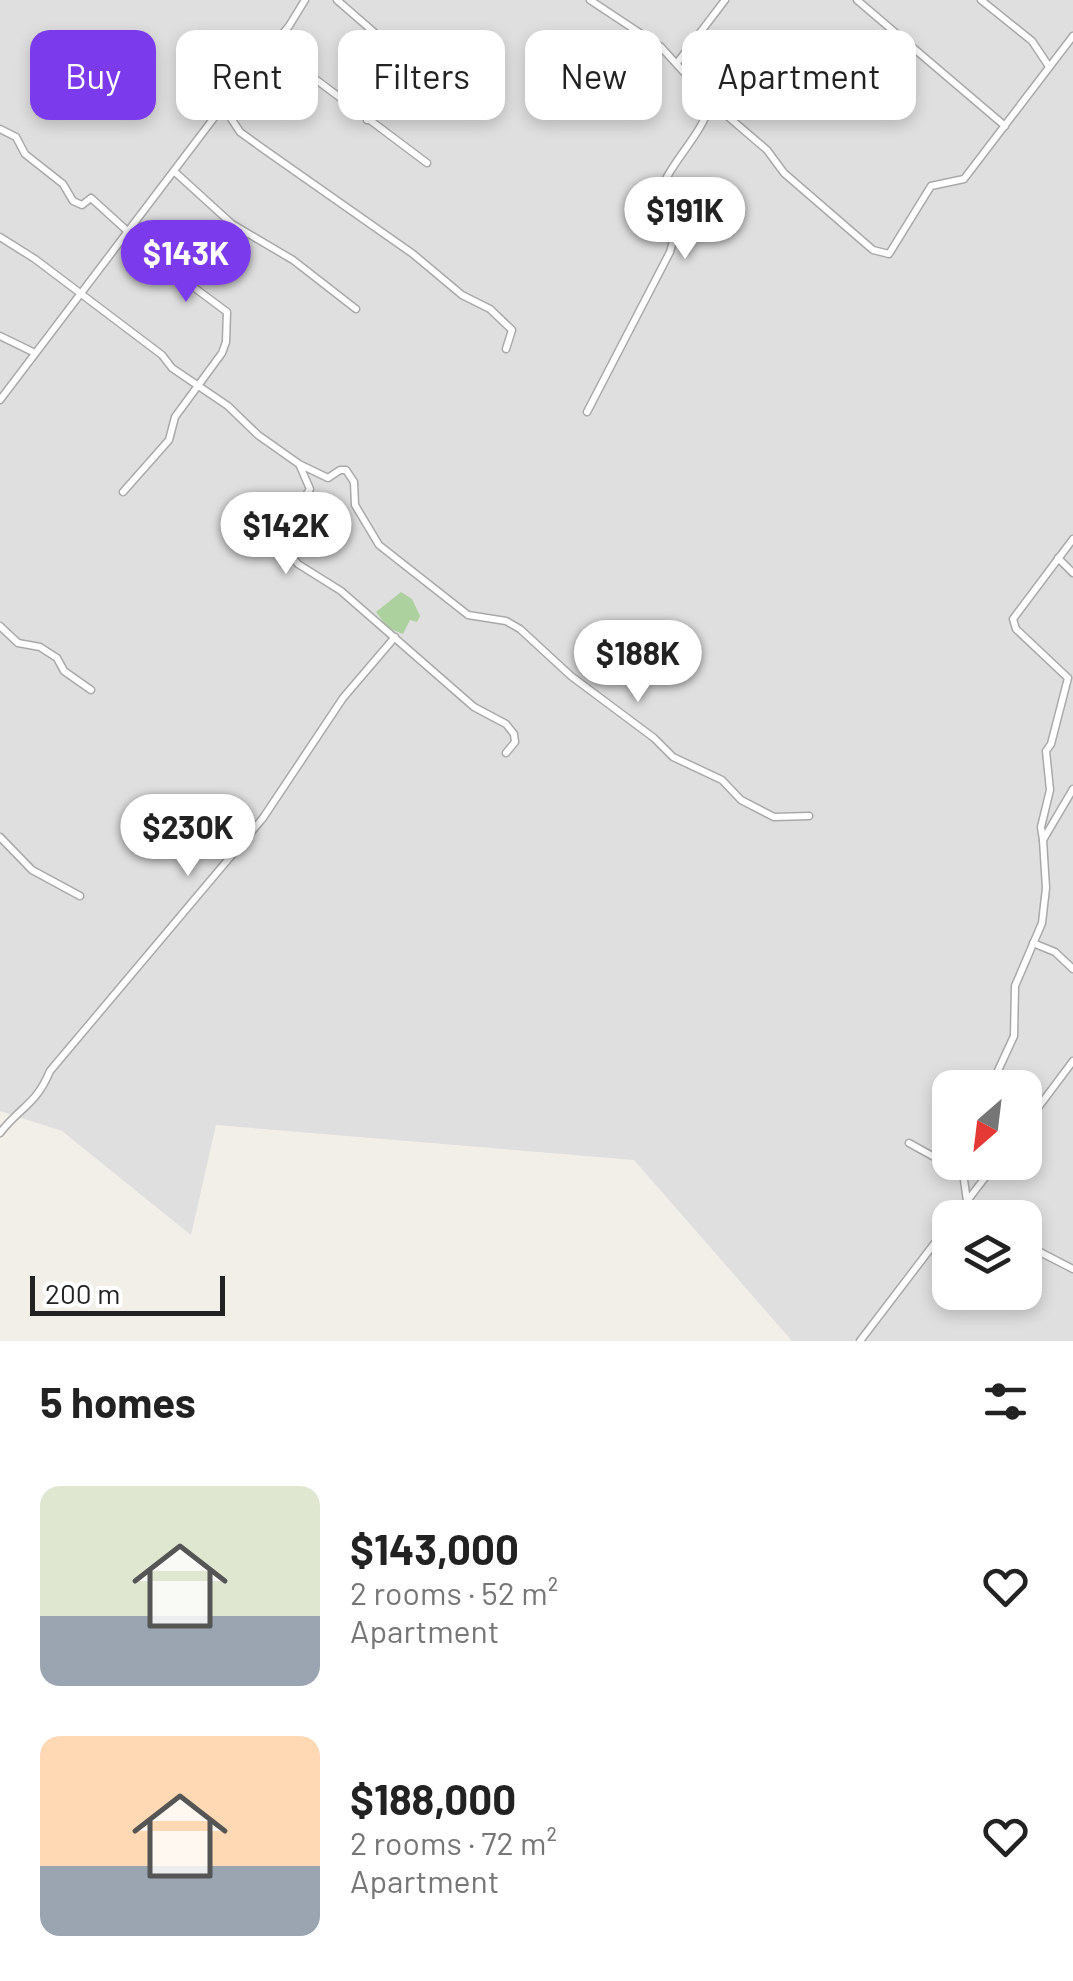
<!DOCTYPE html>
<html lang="en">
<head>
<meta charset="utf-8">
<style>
  body { margin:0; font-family:Barlow,sans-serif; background:#f6f6f6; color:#222; height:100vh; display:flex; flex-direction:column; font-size:38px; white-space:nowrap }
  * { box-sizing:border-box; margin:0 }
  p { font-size:32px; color:#767676 }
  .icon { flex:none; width:55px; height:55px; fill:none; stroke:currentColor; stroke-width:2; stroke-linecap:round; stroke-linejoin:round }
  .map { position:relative; height:1341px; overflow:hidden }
  .side { display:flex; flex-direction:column; background:#fff; flex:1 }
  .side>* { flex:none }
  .top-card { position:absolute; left:30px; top:30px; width:1015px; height:90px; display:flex; gap:20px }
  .needle { width:65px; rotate:208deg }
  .buttons { position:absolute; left:932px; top:1070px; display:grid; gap:20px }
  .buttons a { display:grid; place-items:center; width:110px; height:110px; border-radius:20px; background:#fff; box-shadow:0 5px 15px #0003; font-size:50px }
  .scale { position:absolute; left:30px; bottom:25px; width:195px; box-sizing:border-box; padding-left:10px; border:5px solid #222; border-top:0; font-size:28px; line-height:35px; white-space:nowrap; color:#222; -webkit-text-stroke:8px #fff; paint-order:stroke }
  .price { position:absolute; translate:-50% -85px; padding:0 22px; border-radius:35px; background:#fff; color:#222; font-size:32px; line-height:65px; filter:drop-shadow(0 2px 5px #0008) }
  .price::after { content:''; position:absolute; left:50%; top:60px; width:30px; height:22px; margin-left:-15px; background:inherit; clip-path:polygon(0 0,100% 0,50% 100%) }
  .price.current { background:#7c3aed; color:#fff }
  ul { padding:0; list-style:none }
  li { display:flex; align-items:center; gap:30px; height:250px; padding:0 40px }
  li span { display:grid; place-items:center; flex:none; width:280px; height:200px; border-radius:20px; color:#555 }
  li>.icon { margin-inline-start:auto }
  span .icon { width:120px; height:120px; fill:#fffc; stroke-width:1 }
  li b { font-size:42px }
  h2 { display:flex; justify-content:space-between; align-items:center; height:120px; padding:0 40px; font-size:42px }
  .tag { padding:0 35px; border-radius:20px; background:#fff; box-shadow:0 5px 15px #0003; font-size:35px; line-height:90px }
  .tag.current { background:#7c3aed; color:#fff }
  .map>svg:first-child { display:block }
  .residential { fill:#e0dfdf; fill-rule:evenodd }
  .forest { fill:#add19e }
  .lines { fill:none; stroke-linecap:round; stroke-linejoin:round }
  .street-casing { stroke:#a9a9a9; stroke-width:9 }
  .street { stroke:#fff; stroke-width:6 }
</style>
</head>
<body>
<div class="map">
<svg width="1073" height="1341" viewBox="0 0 1073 1341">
  <rect width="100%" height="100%" fill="#f2efe9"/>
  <!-- residential -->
  <path class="residential" d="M 0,0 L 1073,0 L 1073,1341 L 792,1341 L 634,1160 L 216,1125 L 191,1235 L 62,1131 L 0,1111 ZM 950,1088 L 1025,1088 L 1025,1162 L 950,1162 ZM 950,1218 L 1025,1218 L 1025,1292 L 950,1292 Z"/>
  <!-- forest -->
  <path class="forest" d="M 401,592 L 412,599 L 420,616 L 417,622 L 410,620 L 403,634 L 388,628 L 376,612 Z"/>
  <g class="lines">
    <!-- street casing -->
    <g class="street-casing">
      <g id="street">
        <path d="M 337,0 L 406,60 L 383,83 L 367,120"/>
        <path d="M 590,0 L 661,47 L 711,102 L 767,150 L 784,173 L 873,250 L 889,254 L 931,186 L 964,179 L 1073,36"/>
        <path d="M 857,0 L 1005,126"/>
        <path d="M 981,0 L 1032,41 L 1048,65"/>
        <path d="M 270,45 L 427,163"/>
        <path d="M 677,63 L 725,0"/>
        <path d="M 223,106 L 240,132 L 262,148 L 413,254 L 462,295 L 490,309 L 512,330 L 506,349"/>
        <path d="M 0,129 L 16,137 L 25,154 L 63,184 L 73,201 L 82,205 L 91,198 L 168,268 L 227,312 L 226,342 L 222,353 L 175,417 L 169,440 L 123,492"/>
        <path d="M 176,173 L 232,224 L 293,260 L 356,309"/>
        <path d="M 0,237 L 35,259 L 162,355 L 172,368 L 228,406 L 258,435 L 299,464 L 328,478 L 340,470 L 346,470 L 354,482 L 355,505 L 379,545 L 468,615 L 506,621 L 520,629 L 571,676 L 654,738 L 673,757 L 722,780 L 741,800 L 774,817 L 809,816"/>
        <path d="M 0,336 L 35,353"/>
        <path d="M 0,400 L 223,106 L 289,26 L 305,0"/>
        <path d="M 587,412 L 670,252 L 673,241 L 655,225 C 652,172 698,148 711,102"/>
        <path d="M 300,466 L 310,489 L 280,534 L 281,544 L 298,564 L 341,591 L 474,707 L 506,724 L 514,734 L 515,742 L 506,753"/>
        <path d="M 1058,558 L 1073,573"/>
        <path d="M 0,626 L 18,643 L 40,647 L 57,658 L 64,671 L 91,690"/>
        <path d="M 0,837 L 32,870 L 80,896"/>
        <path d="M 1043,840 L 1041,827 L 1050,790 L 1046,751 L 1051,744 L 1068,678 L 1016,629 L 1013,619 L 1073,539"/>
        <path d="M 1033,943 L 1055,952 L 1073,969"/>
        <path d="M 990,1088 L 1014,1036 L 1015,986 L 1042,923 L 1046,888 L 1043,840 L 1073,789"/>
        <path d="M 1025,1125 L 1073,1061"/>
        <path d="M 0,1133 C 20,1107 36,1105 50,1071 L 263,818 L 343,698 L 395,637"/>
        <path d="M 909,1143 L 963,1173"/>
        <path d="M 965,1162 L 963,1173 L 967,1201"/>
        <path d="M 967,1201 L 994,1218"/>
        <path d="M 954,1218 L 997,1162"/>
        <path d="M 1025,1237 L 1040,1252 L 1073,1269"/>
        <path d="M 860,1341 L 950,1223"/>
      </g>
    </g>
    <!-- street -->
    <use href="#street" class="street"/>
  </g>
</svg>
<div class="buttons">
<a><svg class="needle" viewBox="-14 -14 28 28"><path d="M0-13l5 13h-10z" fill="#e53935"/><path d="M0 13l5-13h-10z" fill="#767676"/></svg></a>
<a><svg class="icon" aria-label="layers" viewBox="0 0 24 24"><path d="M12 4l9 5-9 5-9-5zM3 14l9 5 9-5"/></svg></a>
</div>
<div class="scale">200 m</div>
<b class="price" style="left:685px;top:262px">$191K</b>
<b class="price current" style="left:186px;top:305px">$143K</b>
<b class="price" style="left:286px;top:577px">$142K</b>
<b class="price" style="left:638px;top:705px">$188K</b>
<b class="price" style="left:188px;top:879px">$230K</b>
<div class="top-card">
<a class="tag current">Buy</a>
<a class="tag">Rent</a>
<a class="tag">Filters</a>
<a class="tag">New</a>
<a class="tag">Apartment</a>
</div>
</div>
<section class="side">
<h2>5 homes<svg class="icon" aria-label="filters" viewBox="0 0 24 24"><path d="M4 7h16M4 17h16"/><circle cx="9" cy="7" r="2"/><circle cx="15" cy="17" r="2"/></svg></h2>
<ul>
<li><span style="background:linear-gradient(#dfe7d0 65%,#9aa5b1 0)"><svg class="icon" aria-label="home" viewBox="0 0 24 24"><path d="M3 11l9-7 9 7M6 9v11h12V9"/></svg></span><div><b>$143,000</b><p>2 rooms · 52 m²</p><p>Apartment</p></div><svg class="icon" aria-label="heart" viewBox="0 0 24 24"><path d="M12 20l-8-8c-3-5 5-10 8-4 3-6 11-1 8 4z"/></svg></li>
<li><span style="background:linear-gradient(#ffd9b3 65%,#9aa5b1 0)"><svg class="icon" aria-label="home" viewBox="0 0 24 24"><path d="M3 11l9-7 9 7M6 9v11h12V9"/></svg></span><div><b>$188,000</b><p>2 rooms · 72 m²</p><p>Apartment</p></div><svg class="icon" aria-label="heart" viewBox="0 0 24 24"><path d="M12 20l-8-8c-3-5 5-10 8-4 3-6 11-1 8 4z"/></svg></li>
</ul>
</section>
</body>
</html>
